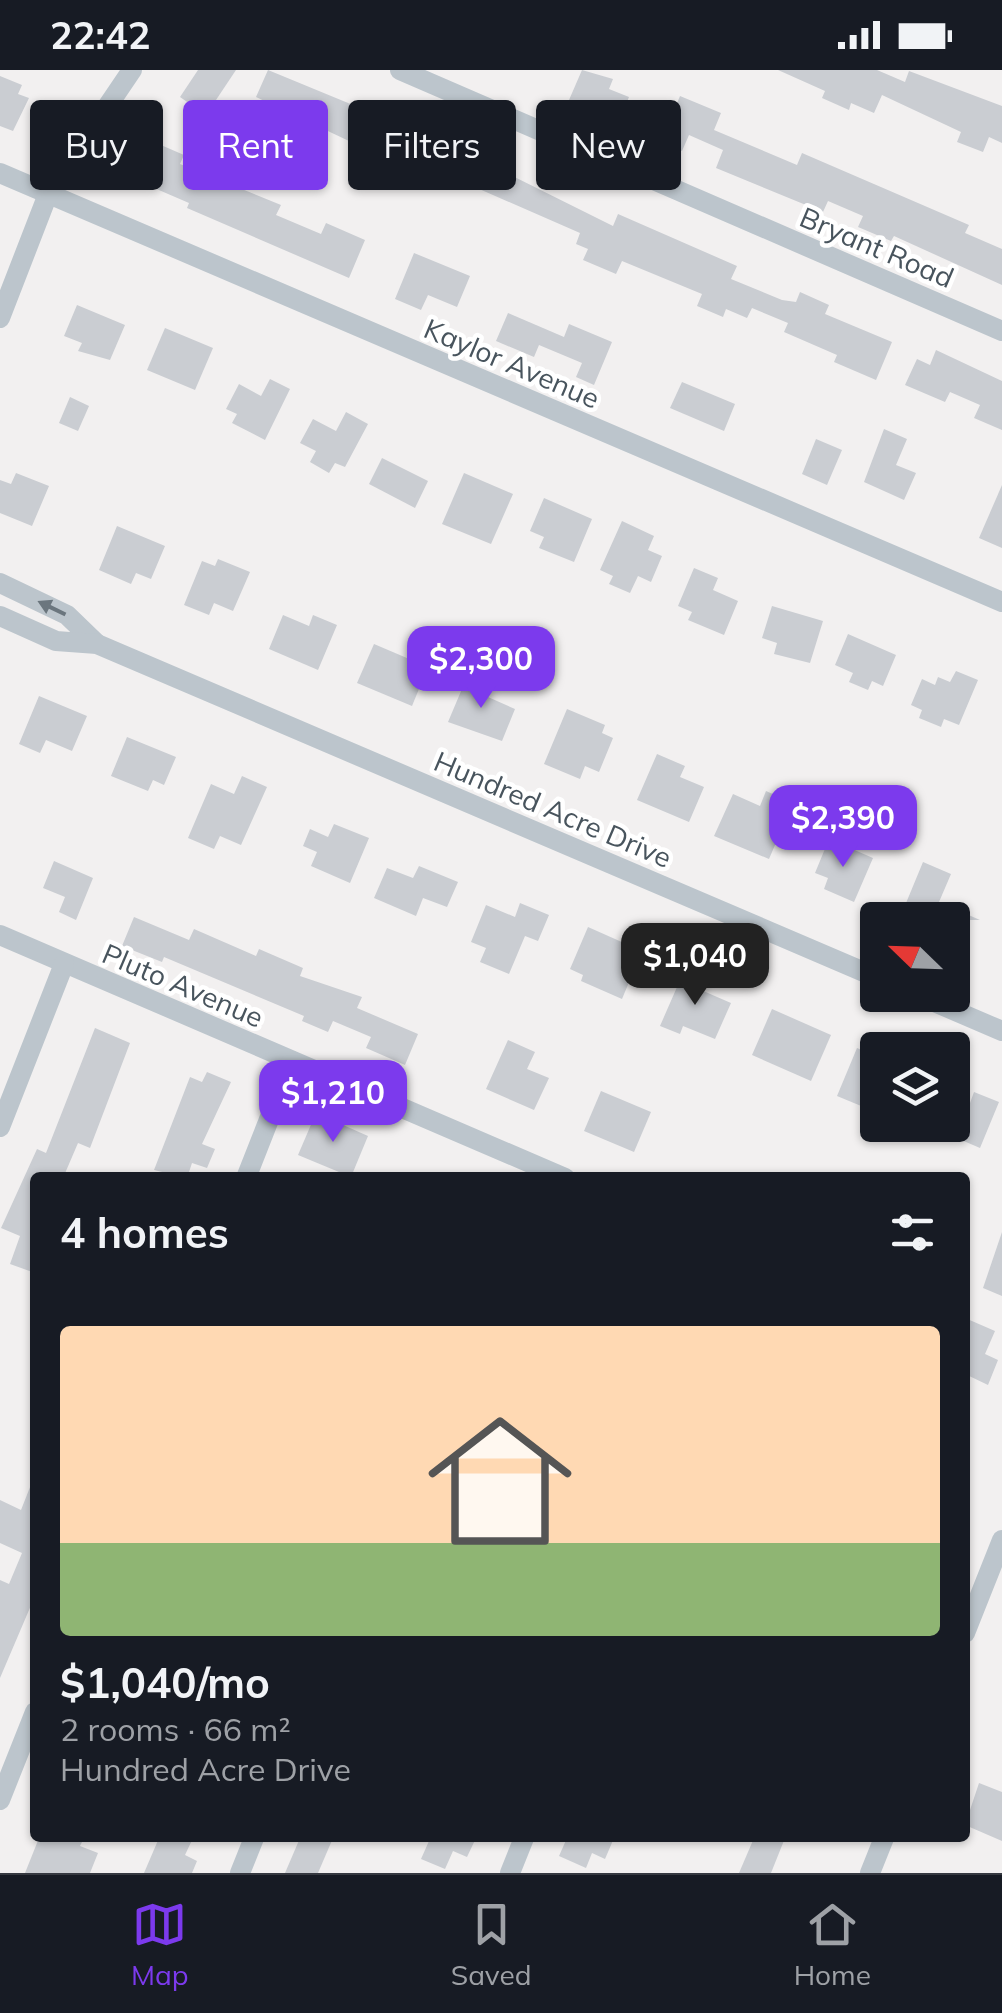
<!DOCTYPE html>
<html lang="en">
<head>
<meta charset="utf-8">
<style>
  body { margin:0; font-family:Mulish,sans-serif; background:#242831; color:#f1f3f6; height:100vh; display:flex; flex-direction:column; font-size:38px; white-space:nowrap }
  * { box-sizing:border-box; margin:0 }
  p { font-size:32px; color:#9ea1a6 }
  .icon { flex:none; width:55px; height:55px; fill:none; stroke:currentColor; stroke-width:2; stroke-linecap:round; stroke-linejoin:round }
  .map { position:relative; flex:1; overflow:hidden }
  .side { position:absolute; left:30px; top:1102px; width:940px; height:670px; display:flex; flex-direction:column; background:#171b24; border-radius:10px; box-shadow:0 2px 8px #0004 }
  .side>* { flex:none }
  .banner { position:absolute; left:30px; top:30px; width:942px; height:90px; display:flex; gap:20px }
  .needle { width:65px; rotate:293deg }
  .controls { position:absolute; left:860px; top:832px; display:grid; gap:20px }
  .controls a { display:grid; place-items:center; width:110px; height:110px; border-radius:10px; background:#171b24; box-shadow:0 2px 8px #0004; font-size:50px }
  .price { position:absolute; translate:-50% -85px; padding:0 22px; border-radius:20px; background:#7c3aed; color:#fff; font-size:32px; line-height:65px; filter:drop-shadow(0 2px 5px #0008) }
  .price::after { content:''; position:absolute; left:50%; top:60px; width:30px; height:22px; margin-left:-15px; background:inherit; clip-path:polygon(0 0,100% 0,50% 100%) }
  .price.on { background:#222; color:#fff }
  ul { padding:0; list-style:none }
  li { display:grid; align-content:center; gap:20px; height:530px; padding:0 30px }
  li span { display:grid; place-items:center; height:310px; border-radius:10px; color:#555 }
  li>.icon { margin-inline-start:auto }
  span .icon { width:180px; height:180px; fill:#fffc; stroke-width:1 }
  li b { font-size:42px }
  h2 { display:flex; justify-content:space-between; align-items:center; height:120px; padding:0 30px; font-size:42px }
  .chip { padding:0 35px; border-radius:10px; background:#171b24; box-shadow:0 2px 8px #0004; font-size:35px; line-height:90px }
  .chip.on { background:#7c3aed; color:#fff }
  .status { display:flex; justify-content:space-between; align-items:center; height:70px; padding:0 50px; background:#171b24; direction:ltr }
  .status svg { height:28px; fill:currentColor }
  .tabs { display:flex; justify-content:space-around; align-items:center; height:140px; border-top:2px solid #363941; background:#171b24; font-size:28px; color:#9ea1a6 }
  .tabs a { display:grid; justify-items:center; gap:5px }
  .tabs .on { color:#7c3aed }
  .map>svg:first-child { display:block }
  .building { fill:#cacdd2 }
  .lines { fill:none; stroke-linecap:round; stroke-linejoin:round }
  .minor { stroke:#bcc5cc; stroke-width:20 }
  .oneway { fill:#6b767e }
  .labels { text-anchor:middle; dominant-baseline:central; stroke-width:9; stroke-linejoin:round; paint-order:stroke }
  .street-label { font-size:28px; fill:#48545d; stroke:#fff }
</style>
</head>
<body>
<div class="status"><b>22:42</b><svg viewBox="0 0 49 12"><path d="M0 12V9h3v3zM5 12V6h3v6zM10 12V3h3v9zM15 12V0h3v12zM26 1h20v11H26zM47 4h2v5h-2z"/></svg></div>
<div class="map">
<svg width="1002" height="1803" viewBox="0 0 1002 1803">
  <rect width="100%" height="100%" fill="#f2f0f0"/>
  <!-- building -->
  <g class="building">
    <path d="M 198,0 L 236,0 L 206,45 L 180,27 Z"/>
    <path d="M 268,0 L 450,75 L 613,156 L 618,144 L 737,196 L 731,209 L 782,230 L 796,232 L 800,222 L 829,235 L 825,244 L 892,272 L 876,310 L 834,292 L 837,285 L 784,262 L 788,253 L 752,238 L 747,248 L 726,239 L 723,247 L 697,236 L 702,224 L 622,191 L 616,204 L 583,190 L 588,179 L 576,174 L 580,163 L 429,97 L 425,107 L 256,27 Z"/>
    <path d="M 582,0 L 613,9 L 609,19 L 629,27 L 619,51 L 569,30 Z"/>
    <path d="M 778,0 L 877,0 L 905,12 L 909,1 L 1002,36 L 1002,73 L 989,67 L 983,82 L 957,72 L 961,62 L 882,25 L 874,43 L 851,33 L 849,40 L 822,28 L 825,21 Z"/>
    <path d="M 0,6 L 22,15 L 18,24 L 29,28 L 13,61 L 0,56 Z"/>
    <path d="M 680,26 L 721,43 L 714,60 L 797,95 L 802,83 L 969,155 L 965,163 L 1002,179 L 1002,215 L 894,166 L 891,171 L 858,157 L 863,146 L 828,131 L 823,142 L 716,98 L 723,80 L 689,65 L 682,81 L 661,72 Z"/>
    <path d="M 154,72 L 184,85 L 180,94 L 281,135 L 276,145 L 321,164 L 326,153 L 365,170 L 349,208 L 187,138 L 189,133 L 124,105 L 135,80 L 148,85 Z"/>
    <path d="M 414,183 L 470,206 L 457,237 L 428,225 L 421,240 L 395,229 Z"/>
    <path d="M 77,235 L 125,255 L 110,290 L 78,281 L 82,273 L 64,266 Z"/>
    <path d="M 508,243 L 564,267 L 569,254 L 612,272 L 594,315 L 576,307 L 582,293 L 539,275 L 534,287 L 496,271 Z"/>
    <path d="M 165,258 L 213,278 L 195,320 L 147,300 Z"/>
    <path d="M 936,280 L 1002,311 L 1002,360 L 974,348 L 980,335 L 950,322 L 945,332 L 905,315 L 917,289 L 930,295 Z"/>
    <path d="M 270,309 L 290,319 L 265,370 L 232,353 L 237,344 L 226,339 L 239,314 L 261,326 Z"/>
    <path d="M 682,312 L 735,334 L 724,361 L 670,338 Z"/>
    <path d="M 70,327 L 89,336 L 78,361 L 59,353 Z"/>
    <path d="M 346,342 L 368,354 L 345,397 L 335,393 L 329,403 L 310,392 L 316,381 L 300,373 L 313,349 L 336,361 Z"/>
    <path d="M 884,359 L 907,369 L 896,395 L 916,403 L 904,430 L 864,412 Z"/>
    <path d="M 816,369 L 842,380 L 827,415 L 802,404 Z"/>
    <path d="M 382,388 L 428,411 L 415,438 L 369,414 Z"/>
    <path d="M 16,403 L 49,416 L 32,456 L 0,443 L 0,410 L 11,414 Z"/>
    <path d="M 464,403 L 513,424 L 491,474 L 442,454 Z"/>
    <path d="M 1002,415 L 1002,478 L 979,468 Z"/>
    <path d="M 544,428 L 592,449 L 574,492 L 539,478 L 544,467 L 530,461 Z"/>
    <path d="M 622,451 L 654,466 L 648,480 L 662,486 L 651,512 L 638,506 L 630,523 L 609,514 L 613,506 L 600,500 Z"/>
    <path d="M 117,456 L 165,476 L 151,509 L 136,503 L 131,514 L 99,500 Z"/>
    <path d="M 218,489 L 250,502 L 233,541 L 214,533 L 209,545 L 184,535 L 202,491 L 215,496 Z"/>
    <path d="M 694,498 L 718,508 L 713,520 L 738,531 L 724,565 L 688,550 L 692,542 L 678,536 Z"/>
    <path d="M 772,536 L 823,551 L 810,593 L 774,584 L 777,573 L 762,568 Z"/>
    <path d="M 283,545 L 309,556 L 313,545 L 337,555 L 318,600 L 269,579 Z"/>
    <path d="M 848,564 L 896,585 L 883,616 L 872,611 L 868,620 L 849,612 L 853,603 L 835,595 Z"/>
    <path d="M 374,574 L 428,597 L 412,636 L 357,613 Z"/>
    <path d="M 956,601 L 978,610 L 959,655 L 944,649 L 941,657 L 919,648 L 922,640 L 911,635 L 922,609 L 935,615 L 938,607 L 950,612 Z"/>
    <path d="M 467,607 L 492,617 L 488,627 L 515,639 L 502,671 L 448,652 Z"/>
    <path d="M 39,626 L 87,646 L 72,681 L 46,670 L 40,683 L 19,674 Z"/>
    <path d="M 567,639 L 605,655 L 602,663 L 613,668 L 599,702 L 585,696 L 580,709 L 544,694 Z"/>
    <path d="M 127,667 L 176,687 L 164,715 L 153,710 L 148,721 L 111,706 Z"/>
    <path d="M 657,684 L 685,696 L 680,707 L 704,717 L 689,752 L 637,730 Z"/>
    <path d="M 242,706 L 267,717 L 241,775 L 220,766 L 214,779 L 188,768 L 211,714 L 234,724 Z"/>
    <path d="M 766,721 L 793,733 L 769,789 L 714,766 L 733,724 L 760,736 Z"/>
    <path d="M 334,754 L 369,768 L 350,813 L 311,796 L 317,782 L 303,776 L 310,759 L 328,767 Z"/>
    <path d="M 829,769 L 873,788 L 854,832 L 824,819 L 828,808 L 815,803 Z"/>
    <path d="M 54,791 L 93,808 L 76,850 L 59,842 L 65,827 L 43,818 Z"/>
    <path d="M 923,792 L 951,804 L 939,832 L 980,850 L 899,850 Z"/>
    <path d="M 419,796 L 458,812 L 447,837 L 423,828 L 416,846 L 374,828 L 387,798 L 413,808 Z"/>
    <path d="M 520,833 L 549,845 L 538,871 L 525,866 L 509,904 L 480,892 L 486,878 L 471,872 L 486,835 L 515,847 Z"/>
    <path d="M 134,847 L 189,870 L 194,859 L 256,886 L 259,879 L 303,898 L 300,906 L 362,927 L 357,938 L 418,964 L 405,995 L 366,978 L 371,967 L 333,951 L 328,962 L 302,951 L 304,946 L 164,887 L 162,892 L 122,876 Z"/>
    <path d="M 588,857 L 642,881 L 622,929 L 581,911 L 583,905 L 570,899 Z"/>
    <path d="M 684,901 L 705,910 L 701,920 L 731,933 L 715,969 L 683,956 L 680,964 L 660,956 Z"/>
    <path d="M 772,939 L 831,965 L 811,1011 L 752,985 Z"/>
    <path d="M 95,958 L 130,973 L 90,1078 L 78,1073 L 63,1108 L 35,1108 L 35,1203 L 10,1194 L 20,1166 L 1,1158 L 37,1079 L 46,1083 Z"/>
    <path d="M 508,970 L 535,982 L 527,999 L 549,1008 L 534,1040 L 486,1019 Z"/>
    <path d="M 857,978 L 878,987 L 878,1043 L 837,1026 Z"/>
    <path d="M 207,1002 L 231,1012 L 202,1074 L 215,1079 L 207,1098 L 192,1093 L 187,1108 L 154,1100 L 190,1007 L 202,1012 Z"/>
    <path d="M 601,1021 L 651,1042 L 634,1082 L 584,1061 Z"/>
    <path d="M 974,1022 L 999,1032 L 980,1078 L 952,1066 L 952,1025 L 970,1033 Z"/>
    <path d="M 316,1043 L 368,1066 L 351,1107 L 298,1085 Z"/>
    <path d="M 1002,1162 L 1002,1226 L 983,1218 Z"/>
    <path d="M 965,1248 L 995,1261 L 985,1284 L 998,1290 L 988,1315 L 965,1304 Z"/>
    <path d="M 34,1407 L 35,1526 L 0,1608 L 0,1510 L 9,1514 L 22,1483 L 0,1473 L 0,1430 L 21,1440 Z"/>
    <path d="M 979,1713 L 1002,1722 L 1002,1771 L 965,1755 Z"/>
    <path d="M 39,1768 L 84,1768 L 80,1776 L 98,1783 L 90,1803 L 25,1803 Z"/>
    <path d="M 159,1768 L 193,1768 L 185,1785 L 197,1791 L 192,1803 L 144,1803 Z"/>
    <path d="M 300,1768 L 333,1768 L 318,1803 L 285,1803 Z"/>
    <path d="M 421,1768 L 476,1768 L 467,1787 L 453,1781 L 445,1799 L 421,1789 L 429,1771 Z"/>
    <path d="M 567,1768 L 614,1768 L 605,1789 L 592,1783 L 586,1798 L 559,1786 Z"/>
    <path d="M 754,1768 L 785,1768 L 771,1803 L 739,1803 Z"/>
  </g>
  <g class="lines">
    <!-- minor -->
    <g class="minor">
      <path d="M 400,0 L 1002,261"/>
      <path d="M 0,103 L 1002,532"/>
      <path d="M 0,248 L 48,124 L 132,0"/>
      <path d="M 0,513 L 67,545 L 97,574"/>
      <path d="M 0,546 L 56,571 L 97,574 L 878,908"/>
      <path d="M 0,865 L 565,1108"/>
      <path d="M 918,925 L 1002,961"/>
      <path d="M 0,1057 L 64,894"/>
      <path d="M 246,1108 L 292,991"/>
      <path d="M 965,1563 L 1002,1470"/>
      <path d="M 0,1730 L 35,1642"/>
      <path d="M 240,1803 L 254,1768"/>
      <path d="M 510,1803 L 524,1768"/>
      <path d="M 870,1803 L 884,1768"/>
    </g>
  </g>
  <!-- one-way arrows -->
  <defs><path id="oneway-solid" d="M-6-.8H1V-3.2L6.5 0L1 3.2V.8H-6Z" transform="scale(2.5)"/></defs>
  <use class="oneway" href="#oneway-solid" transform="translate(52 538) rotate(-154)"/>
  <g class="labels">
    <!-- street labels -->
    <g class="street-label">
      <text transform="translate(877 177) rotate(23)">Bryant Road</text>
      <text transform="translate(512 293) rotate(23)">Kaylor Avenue</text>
      <text transform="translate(553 739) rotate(23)">Hundred Acre Drive</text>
      <text transform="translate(183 915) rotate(23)">Pluto Avenue</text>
    </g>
  </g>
</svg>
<div class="controls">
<a><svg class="needle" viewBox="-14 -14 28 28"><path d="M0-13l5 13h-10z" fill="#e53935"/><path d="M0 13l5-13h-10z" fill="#9ea1a6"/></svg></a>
<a><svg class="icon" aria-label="layers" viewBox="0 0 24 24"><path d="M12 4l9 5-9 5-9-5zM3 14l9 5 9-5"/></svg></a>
</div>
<b class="price" style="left:481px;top:641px">$2,300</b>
<b class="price" style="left:843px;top:800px">$2,390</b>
<b class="price on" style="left:695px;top:938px">$1,040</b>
<b class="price" style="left:333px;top:1075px">$1,210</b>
<div class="banner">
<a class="chip">Buy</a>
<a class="chip on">Rent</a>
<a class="chip">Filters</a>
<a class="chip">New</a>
</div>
<section class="side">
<h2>4 homes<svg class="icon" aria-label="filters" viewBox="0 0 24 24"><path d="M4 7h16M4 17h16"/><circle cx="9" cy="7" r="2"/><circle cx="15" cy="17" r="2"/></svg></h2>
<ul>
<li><span style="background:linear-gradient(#ffd9b3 70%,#8fb573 0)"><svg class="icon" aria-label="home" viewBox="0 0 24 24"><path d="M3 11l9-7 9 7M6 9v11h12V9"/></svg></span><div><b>$1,040/mo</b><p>2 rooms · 66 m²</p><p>Hundred Acre Drive</p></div></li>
</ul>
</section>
</div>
<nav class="tabs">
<a class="on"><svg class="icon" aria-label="map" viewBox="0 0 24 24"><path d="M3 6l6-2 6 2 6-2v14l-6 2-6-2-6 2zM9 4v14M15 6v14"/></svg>Map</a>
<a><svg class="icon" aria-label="saved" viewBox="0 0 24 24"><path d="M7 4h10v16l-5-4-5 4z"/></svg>Saved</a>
<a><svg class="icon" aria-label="home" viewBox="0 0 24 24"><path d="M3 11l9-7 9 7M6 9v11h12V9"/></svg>Home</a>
</nav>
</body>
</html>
